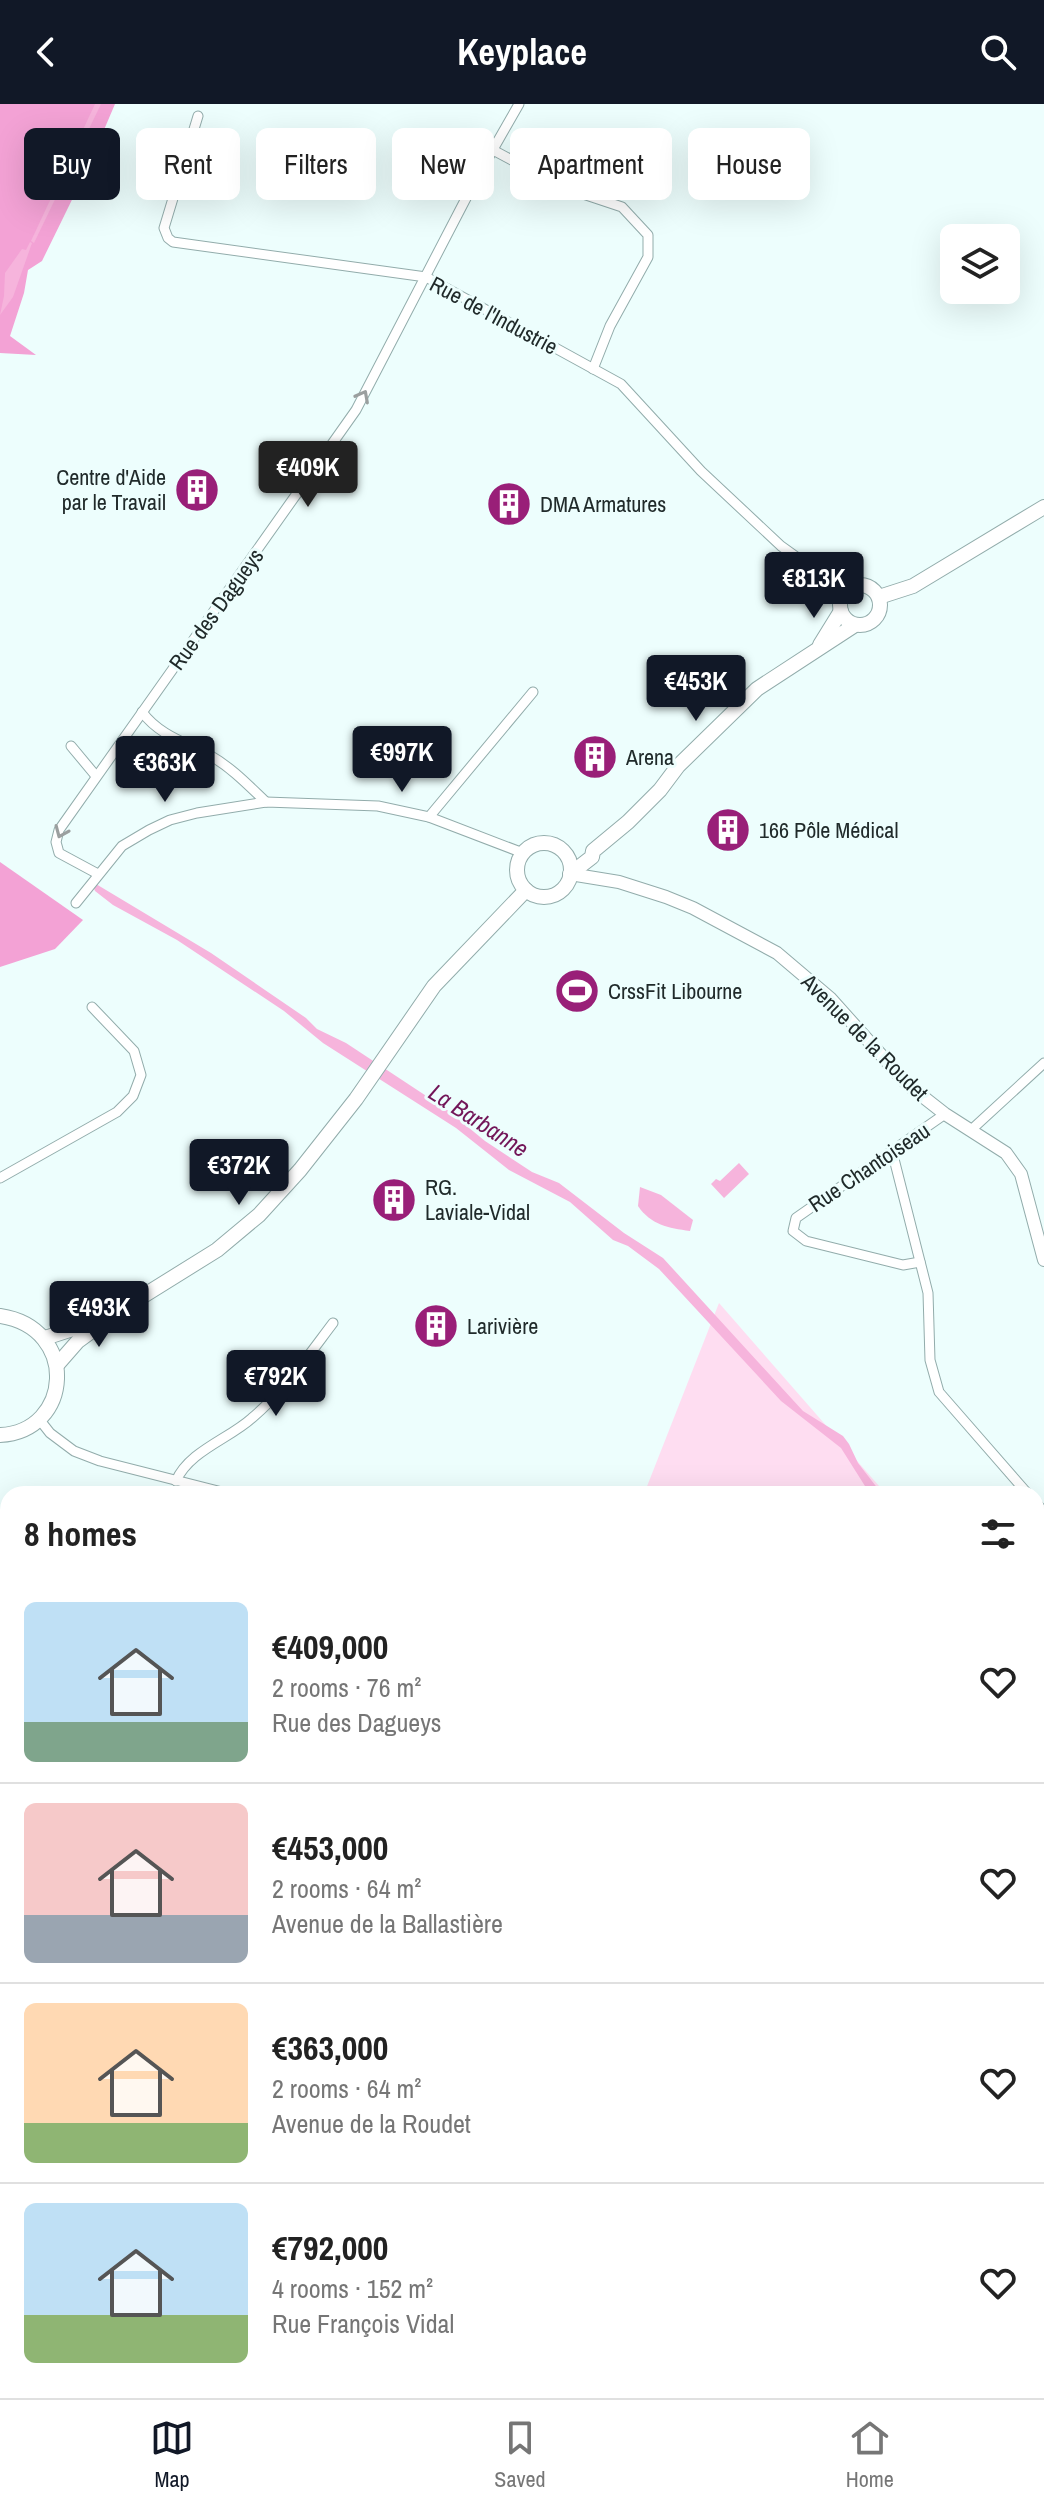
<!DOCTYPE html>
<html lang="en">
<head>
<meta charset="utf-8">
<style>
  body { margin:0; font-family:"Archivo Narrow",sans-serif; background:#f2f2f2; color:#222; height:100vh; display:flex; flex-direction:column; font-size:30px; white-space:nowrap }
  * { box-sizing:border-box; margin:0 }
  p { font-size:26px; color:#767676 }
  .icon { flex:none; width:44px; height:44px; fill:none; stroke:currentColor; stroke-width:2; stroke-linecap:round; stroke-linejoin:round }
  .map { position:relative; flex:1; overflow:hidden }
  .side { position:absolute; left:0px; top:1382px; width:1044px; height:912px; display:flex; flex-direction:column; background:#fff; border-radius:24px 24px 0 0; box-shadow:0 8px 32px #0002 }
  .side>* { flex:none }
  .banner { position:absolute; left:24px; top:24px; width:996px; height:72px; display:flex; gap:16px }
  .fabs { position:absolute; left:940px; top:120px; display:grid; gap:16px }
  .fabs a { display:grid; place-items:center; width:80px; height:80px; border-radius:12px; background:#fff; box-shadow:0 8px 32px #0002; font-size:40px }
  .price { position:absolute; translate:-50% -68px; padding:0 18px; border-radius:8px; background:#111827; color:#fff; font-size:26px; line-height:52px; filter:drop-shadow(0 2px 4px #0008) }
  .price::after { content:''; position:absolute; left:50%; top:48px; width:24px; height:18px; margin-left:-12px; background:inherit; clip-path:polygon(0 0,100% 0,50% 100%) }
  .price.selected { background:#222; color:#fff }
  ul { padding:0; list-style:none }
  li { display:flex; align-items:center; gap:24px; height:200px; padding:0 24px }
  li+li { border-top:2px solid #e0e0e0 }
  li span { display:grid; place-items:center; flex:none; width:224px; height:160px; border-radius:12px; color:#555 }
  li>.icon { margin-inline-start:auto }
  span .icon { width:96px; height:96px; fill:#fffc; stroke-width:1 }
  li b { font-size:34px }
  h2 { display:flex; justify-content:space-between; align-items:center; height:96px; padding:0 24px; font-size:34px }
  .chip { padding:0 28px; border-radius:12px; background:#fff; box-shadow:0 8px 32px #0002; font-size:28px; line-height:72px }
  .chip.selected { background:#111827; color:#fff }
  header { display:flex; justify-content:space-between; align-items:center; height:104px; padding:0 24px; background:#111827; color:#fff; font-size:36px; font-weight:800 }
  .tabs { display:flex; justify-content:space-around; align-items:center; height:112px; border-top:2px solid #e0e0e0; background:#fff; font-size:22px; color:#767676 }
  .tabs a { display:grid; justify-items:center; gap:4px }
  .tabs .selected { color:#111827 }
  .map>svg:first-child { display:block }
  .green { fill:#feddf1 }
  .forest { fill:#f3a2d5 }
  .water { fill:#f6b4dc }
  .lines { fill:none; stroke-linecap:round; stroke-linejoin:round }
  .stream { stroke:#f6b4dc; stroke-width:3 }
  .minor-casing { stroke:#92acab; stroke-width:11 }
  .tertiary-casing { stroke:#92acab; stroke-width:14 }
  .secondary-casing { stroke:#92acab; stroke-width:16 }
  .minor { stroke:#fff; stroke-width:9 }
  .tertiary { stroke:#fff; stroke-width:12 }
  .secondary { stroke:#fff; stroke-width:14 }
  .oneway { stroke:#9b9f9f }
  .labels { text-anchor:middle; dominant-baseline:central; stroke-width:6; stroke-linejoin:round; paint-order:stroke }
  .street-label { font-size:22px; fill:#202a2a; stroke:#edfefd }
  .poi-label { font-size:22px; fill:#202a2a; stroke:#edfefd; text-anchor:start }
  .water-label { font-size:24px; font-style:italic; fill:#721558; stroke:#edfefd }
</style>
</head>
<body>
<header><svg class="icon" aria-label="back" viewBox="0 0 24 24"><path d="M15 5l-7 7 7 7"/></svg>Keyplace<svg class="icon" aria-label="search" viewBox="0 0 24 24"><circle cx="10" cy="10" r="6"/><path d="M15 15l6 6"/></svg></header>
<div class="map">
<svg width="1044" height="2294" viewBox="0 0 1044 2294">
  <rect width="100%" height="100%" fill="#edfefd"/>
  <!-- green -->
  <g class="green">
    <path d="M 719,1199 L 886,1390 L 644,1390 Z"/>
    <path d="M 1036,1547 L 1044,1554 L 1044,2294 L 0,2294 L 0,1818 L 8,1820 L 8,2286 L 1036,2286 Z"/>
  </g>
  <!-- forest -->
  <g class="forest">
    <path d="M 0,0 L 115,0 L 89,61 L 42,157 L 28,166 L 24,189 L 10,232 L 36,251 L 0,249 Z"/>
    <path d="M 0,758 L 83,816 L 55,845 L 0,863 Z"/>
  </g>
  <!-- water -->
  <g class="water">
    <path d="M 95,0 L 101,0 L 34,139 L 31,137 Z"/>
    <path d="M 30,138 L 32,139 L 13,193 L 0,211 L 4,192 L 5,169 L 22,145 L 26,146 Z"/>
    <path d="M 96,780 L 211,849 L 306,914 L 317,925 L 346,939 L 446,1005 L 485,1037 L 532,1068 L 559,1079 L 624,1129 L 663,1154 L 803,1307 L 843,1332 L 849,1340 L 858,1359 L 882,1390 L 870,1390 L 841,1344 L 781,1297 L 659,1165 L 628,1142 L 613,1136 L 570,1098 L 509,1066 L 456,1024 L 323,939 L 284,907 L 177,836 L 113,801 L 95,787 L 93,782 Z"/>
    <path d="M 739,1059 L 749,1070 L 724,1094 L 711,1080 L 716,1075 L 720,1077 Z"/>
    <path d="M 640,1083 L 661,1091 L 693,1116 L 690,1127 C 668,1124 651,1121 638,1102 Z"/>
    <path d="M 0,1917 L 8,1918 L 8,2248 L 0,2245 Z"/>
    <path d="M 1036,2126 L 1044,2128 L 1044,2294 L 149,2294 L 124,2286 L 1036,2286 Z"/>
  </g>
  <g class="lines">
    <!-- stream -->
    <g class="stream">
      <path d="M 0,2280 L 8,2283"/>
      <path d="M 17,2286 L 42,2294"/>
    </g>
    <!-- minor casing -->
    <g class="minor-casing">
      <g id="minor">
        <path d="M 198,12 L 164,124 L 168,134 L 173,138 L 426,173 L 621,280 L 701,367 L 781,442 L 820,470 L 852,483"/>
        <path d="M 493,46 L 562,83 L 622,103 L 648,131 L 648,153 L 610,222 L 593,265"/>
        <path d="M 820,470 L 841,497"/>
        <path d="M 142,608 C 160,632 187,639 211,652 C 232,664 249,682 266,698"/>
        <path d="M 71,642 L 96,672"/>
        <path d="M 429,713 L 533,588"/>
        <path d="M 98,770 L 59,749 L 56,738 L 59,726 L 356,306 L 475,77 L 519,0"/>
        <path d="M 76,799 L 122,742 L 149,726 L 170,716 L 197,709 L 266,698 L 378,702 L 429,713 L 523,749"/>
        <path d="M 970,1027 L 1044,959"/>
        <path d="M 892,1047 L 928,1189 L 930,1256 L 939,1288 L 1028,1390"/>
        <path d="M 0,1074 L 117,1008 L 133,992 L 141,971 L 134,947 L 92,903"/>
        <path d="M 920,1158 L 903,1161 L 806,1137 L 793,1127 L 796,1114 L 945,1010"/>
        <path d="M 39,1315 L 50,1329 L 74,1347 L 100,1357 L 230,1390"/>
        <path d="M 176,1377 C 189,1347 229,1335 252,1314 C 284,1287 308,1252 333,1219"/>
        <path d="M 1036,1399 L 1044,1408"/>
        <path d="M 0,1458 L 8,1463"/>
        <path d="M 1036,1475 L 1044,1467"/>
        <path d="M 0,1593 L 8,1599"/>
        <path d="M 0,1632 L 8,1621"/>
      </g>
    </g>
    <!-- tertiary casing -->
    <g class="tertiary-casing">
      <path id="tertiary" d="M 570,770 L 619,778 L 666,793 L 693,804 L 777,849 L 830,894 L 908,981 L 945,1010 L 1006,1049 L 1021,1070 L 1044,1156"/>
    </g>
    <!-- secondary casing -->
    <g class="secondary-casing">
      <g id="secondary">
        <circle cx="860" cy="501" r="20"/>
        <path d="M 879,493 L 913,482 L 1044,403"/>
        <path d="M 820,541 L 841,507"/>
        <circle cx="544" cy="766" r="27"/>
        <path d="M 570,770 L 592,753 L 593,747 L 628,718 L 660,686 L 678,662 L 757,585 L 855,521"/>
        <path d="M 0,1212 C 80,1224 72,1328 0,1331"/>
        <path d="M 45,1234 L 97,1217"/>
        <path d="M 57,1261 L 78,1237 L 119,1207 L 217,1146 L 259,1111 L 300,1066 L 356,995 L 434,882 L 526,786"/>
      </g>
    </g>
    <!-- minor -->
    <use href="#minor" class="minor"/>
    <!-- tertiary -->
    <use href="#tertiary" class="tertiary"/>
    <!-- secondary -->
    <use href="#secondary" class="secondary"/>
  </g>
  <!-- one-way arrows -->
  <defs><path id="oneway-chevron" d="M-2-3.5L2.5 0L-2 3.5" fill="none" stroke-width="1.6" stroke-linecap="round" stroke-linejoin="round" transform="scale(2)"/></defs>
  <g class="oneway">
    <use href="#oneway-chevron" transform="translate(363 292) rotate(-62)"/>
    <use href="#oneway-chevron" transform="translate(61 728) rotate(113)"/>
  </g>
  <!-- icons -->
  <defs>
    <g id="building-disc" transform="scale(2.3)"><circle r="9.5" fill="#991f78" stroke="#edfefd"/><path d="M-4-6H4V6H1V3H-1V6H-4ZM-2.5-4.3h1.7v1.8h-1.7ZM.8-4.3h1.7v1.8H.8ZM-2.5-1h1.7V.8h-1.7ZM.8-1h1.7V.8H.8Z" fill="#fff"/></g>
    <g id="stadium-disc" transform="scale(2.3)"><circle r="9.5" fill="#991f78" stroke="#edfefd"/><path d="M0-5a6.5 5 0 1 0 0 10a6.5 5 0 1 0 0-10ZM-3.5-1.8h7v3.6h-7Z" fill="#fff"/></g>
  </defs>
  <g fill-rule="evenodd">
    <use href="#building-disc" x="197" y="386"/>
    <use href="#building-disc" x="509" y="400"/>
    <use href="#building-disc" x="595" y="653"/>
    <use href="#building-disc" x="728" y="726"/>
    <use href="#stadium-disc" x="577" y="887"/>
    <use href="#building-disc" x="394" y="1096"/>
    <use href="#building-disc" x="436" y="1222"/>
  </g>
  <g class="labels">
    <!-- street labels -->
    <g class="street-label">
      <text transform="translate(494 211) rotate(28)">Rue de l'Industrie</text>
      <text transform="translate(216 505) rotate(-54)">Rue des Dagueys</text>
      <text transform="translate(865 933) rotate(45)">Avenue de la Roudet</text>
      <text transform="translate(869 1063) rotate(-34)">Rue Chantoiseau</text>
    </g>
    <!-- poi labels -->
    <g class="poi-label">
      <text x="166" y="373" text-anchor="end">Centre d'Aide<tspan x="166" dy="25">par le Travail</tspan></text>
      <text x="540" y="400">DMA Armatures</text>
      <text x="626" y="653">Arena</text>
      <text x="759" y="726">166 Pôle Médical</text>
      <text x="608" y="887">CrssFit Libourne</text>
      <text x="425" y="1083">RG.<tspan x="425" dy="25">Laviale-Vidal</tspan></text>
      <text x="467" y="1222">Larivière</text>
    </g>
    <!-- water labels -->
    <g class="water-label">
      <text transform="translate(479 1016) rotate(33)">La Barbanne</text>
    </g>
  </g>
</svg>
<div class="fabs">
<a><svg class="icon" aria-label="layers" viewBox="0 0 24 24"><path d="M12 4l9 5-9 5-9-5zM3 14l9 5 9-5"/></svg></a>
</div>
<b class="price selected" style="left:308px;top:405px">€409K</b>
<b class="price" style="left:814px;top:516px">€813K</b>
<b class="price" style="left:696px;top:619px">€453K</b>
<b class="price" style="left:402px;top:690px">€997K</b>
<b class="price" style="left:165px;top:700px">€363K</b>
<b class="price" style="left:239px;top:1103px">€372K</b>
<b class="price" style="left:99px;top:1245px">€493K</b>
<b class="price" style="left:276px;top:1314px">€792K</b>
<div class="banner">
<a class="chip selected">Buy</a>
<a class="chip">Rent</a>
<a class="chip">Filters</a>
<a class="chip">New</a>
<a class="chip">Apartment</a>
<a class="chip">House</a>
</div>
<section class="side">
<h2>8 homes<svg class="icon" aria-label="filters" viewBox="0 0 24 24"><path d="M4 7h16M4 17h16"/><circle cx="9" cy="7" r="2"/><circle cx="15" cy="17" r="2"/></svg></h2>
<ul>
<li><span style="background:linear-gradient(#bfe0f5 75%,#7fa58c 0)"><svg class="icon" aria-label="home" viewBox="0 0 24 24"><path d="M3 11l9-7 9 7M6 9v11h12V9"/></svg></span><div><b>€409,000</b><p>2 rooms · 76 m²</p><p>Rue des Dagueys</p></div><svg class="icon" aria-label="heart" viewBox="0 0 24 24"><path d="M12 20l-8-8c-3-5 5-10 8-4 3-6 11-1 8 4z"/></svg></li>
<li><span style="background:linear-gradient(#f6c9c9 70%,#9aa5b1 0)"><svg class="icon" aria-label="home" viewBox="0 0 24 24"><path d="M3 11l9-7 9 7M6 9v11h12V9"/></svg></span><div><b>€453,000</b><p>2 rooms · 64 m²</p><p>Avenue de la Ballastière</p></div><svg class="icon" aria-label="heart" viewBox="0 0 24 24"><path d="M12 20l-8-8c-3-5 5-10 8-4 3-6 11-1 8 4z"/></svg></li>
<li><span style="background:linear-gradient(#ffd9b3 75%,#8fb573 0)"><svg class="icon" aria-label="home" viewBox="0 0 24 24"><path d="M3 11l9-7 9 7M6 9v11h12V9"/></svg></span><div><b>€363,000</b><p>2 rooms · 64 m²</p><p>Avenue de la Roudet</p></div><svg class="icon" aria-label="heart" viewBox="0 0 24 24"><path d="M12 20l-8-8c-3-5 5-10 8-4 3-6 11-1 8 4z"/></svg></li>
<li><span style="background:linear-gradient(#bfe0f5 70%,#8fb573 0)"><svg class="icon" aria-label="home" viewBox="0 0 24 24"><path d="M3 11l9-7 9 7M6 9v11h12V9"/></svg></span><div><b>€792,000</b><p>4 rooms · 152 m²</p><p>Rue François Vidal</p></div><svg class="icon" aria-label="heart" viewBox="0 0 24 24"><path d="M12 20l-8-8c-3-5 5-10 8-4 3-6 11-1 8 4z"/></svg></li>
</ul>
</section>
</div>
<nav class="tabs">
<a class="selected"><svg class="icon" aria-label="map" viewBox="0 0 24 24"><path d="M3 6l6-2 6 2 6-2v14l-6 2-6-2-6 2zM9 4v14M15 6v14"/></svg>Map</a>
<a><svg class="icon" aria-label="saved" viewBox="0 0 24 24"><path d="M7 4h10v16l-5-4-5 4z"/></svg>Saved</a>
<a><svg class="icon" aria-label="home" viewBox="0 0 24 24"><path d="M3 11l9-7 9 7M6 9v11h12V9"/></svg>Home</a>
</nav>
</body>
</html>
